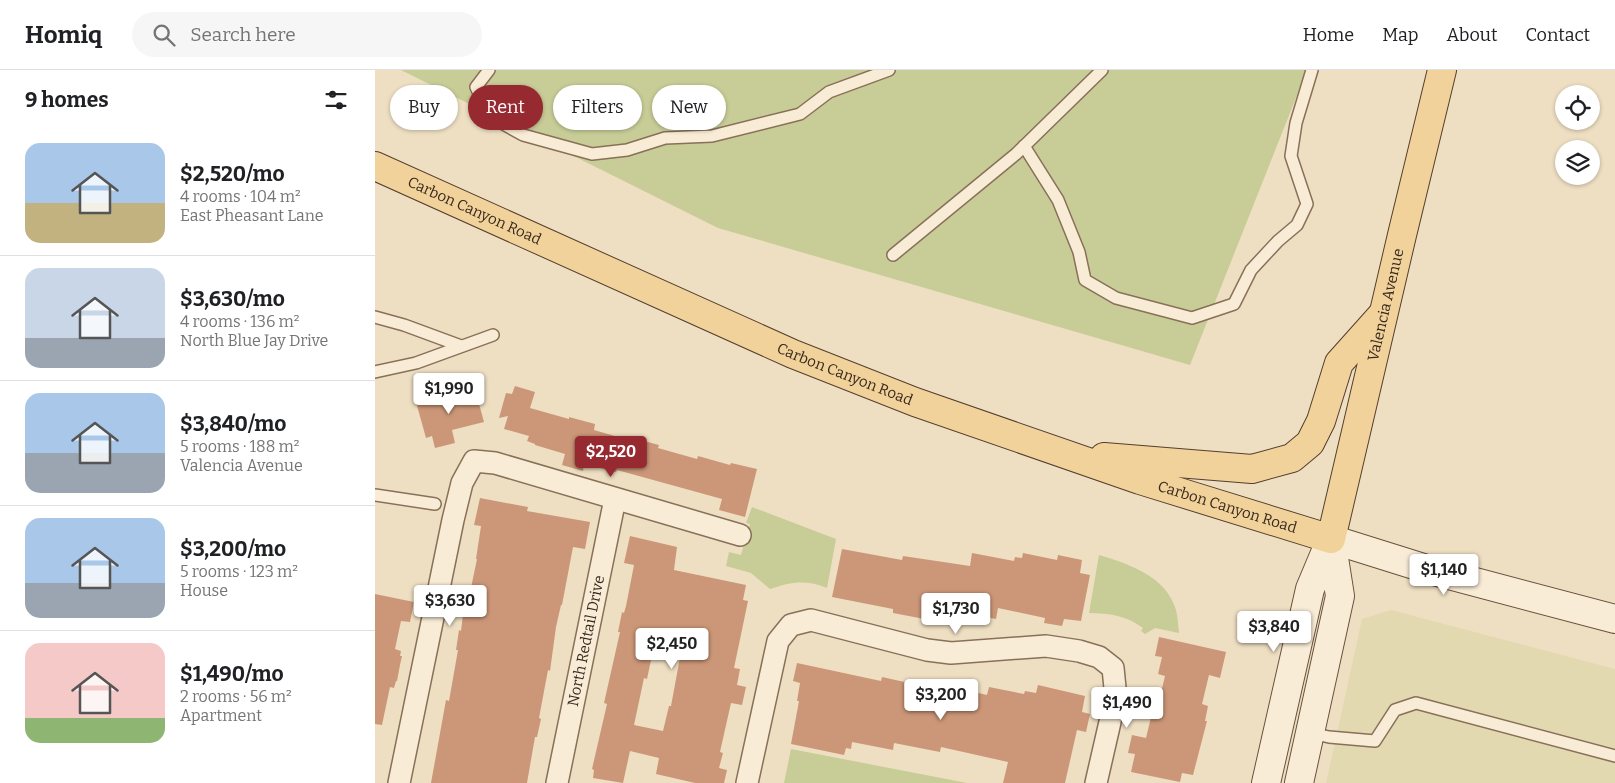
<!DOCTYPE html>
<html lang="en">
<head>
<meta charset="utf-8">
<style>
  body { margin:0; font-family:Bitter,serif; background:#f6f6f6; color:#202124; height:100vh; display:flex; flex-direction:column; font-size:19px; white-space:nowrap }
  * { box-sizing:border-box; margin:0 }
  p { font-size:16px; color:#757577 }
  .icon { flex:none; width:28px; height:28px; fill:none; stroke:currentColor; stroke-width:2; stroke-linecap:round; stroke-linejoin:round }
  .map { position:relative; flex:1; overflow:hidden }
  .drawer { display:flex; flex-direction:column; background:#fff; width:375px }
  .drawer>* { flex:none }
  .hud { position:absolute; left:15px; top:15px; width:475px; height:45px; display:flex; gap:10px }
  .tools { position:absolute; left:1180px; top:15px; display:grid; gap:10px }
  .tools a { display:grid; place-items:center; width:45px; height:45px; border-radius:50%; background:#fff; box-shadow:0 1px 4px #0004; font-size:25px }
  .price { position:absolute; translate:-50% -42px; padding:0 11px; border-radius:5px; background:#fff; color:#222; font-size:16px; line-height:32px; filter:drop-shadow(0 1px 2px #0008) }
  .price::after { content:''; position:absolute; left:50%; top:30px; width:15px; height:11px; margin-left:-8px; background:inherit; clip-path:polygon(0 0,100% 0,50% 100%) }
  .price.active { background:#972930; color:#fff }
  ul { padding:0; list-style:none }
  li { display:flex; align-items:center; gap:15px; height:125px; padding:0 25px }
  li+li { border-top:1px solid #e0e0e0 }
  li span { display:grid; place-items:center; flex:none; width:140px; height:100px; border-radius:15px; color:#555 }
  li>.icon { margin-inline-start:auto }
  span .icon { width:60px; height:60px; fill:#fffc; stroke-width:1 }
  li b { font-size:21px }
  h2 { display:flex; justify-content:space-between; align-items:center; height:60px; padding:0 25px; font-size:21px }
  .chip { padding:0 18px; border-radius:22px; background:#fff; box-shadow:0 1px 4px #0004; font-size:18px; line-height:45px }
  .chip.active { background:#972930; color:#fff }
  header { display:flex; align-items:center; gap:30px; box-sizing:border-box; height:70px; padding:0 25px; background:#fff; border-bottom:1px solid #e0e0e0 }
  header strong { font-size:24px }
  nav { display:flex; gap:28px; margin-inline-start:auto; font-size:18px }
  .search { width:350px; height:45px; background:#f6f6f6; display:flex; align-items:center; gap:12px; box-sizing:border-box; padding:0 18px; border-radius:28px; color:#757577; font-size:19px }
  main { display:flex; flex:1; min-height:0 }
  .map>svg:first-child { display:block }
  .farmland { fill:#e3d9b0 }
  .green { fill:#c8cc96 }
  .building { fill:#cc9778; fill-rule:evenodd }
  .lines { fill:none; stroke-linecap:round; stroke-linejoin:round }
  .lane-casing { stroke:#887059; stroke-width:14 }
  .street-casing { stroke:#887059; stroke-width:24 }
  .secondary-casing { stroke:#6a513d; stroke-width:30 }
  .primary-casing { stroke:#553e2e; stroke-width:30 }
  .lane { stroke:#f9ecd6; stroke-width:11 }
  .street { stroke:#f9ecd6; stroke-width:21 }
  .secondary { stroke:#f9ecd6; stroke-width:28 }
  .primary { stroke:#f1d29a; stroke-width:28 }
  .labels { text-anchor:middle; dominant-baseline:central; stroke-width:4.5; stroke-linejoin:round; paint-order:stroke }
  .street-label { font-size:15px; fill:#38291e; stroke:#f5e9d2 }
</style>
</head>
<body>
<header>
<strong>Homiq</strong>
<div class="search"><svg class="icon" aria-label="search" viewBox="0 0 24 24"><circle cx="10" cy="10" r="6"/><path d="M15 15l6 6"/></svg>Search here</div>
<nav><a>Home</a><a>Map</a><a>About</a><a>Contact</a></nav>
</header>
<main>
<section class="drawer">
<h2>9 homes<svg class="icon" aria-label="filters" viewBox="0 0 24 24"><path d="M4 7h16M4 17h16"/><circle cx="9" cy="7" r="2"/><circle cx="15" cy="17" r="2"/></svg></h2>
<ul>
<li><span style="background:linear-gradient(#a9c7e8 60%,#c2b280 0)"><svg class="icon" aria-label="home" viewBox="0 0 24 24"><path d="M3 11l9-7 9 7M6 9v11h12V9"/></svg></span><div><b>$2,520/mo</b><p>4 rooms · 104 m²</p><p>East Pheasant Lane</p></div></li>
<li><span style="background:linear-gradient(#c9d6e8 70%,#9aa5b1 0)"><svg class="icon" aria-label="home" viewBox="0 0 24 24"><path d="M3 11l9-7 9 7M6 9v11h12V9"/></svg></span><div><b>$3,630/mo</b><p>4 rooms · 136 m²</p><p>North Blue Jay Drive</p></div></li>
<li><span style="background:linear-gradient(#a9c7e8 60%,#9aa5b1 0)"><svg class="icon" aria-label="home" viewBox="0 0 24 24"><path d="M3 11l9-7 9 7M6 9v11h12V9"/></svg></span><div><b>$3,840/mo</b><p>5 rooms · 188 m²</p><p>Valencia Avenue</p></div></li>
<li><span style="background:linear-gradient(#a9c7e8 65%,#9aa5b1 0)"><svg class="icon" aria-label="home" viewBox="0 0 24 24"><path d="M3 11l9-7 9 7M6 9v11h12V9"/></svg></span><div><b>$3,200/mo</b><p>5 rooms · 123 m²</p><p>House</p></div></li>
<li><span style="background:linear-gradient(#f6c9c9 75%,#8fb573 0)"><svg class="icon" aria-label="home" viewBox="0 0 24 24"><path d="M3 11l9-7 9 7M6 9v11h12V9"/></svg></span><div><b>$1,490/mo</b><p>2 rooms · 56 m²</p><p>Apartment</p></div></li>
</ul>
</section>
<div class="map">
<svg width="1240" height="713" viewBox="0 0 1240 713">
  <rect width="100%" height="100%" fill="#eedfc2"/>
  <!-- farmland -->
  <path class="farmland" d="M 1016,540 L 1240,599 L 1240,713 L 951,713 L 987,549 Z"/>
  <!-- green -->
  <g class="green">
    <path d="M 26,0 L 932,0 L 815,295 L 343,158 Z"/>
    <path d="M 377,437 L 461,469 L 452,518 C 431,509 415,512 395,519 L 376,503 L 351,496 L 354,482 L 366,485 L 375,454 L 371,453 Z"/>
    <path d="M 724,485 C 754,494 791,506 801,540 C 803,548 803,556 804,563 L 780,558 L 770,564 L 766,561 L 768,558 C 752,546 734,543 714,543 Z"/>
    <path d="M 416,679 L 592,713 L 409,713 Z"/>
  </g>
  <!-- building -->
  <g class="building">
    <path d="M 140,316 L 160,322 L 155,338 L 194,349 L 194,347 L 220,354 L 219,360 L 257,371 L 258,368 L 284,375 L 283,378 L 322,389 L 323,386 L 355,395 L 356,393 L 382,399 L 370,447 L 344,440 L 347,429 L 242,400 L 241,402 L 209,394 L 208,401 L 187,395 L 190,384 L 160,375 L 160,374 L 152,371 L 154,366 L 129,359 L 133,346 L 124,348 L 131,323 L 137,324 Z"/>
    <path d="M 100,319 L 109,352 L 77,360 L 80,373 L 60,378 L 57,366 L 51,368 L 41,332 L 90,320 L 91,321 Z"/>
    <path d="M 105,428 L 153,437 L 152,441 L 215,452 L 210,479 L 198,477 L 187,535 L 186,535 L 181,557 L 175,601 L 173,600 L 164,648 L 166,649 L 162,667 L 160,667 L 152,713 L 56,713 L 71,630 L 74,631 L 83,580 L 81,580 L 84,560 L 86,561 L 89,536 L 92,537 L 102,489 L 101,489 L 106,456 L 99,455 Z"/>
    <path d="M 255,466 L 302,477 L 299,500 L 371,515 L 368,530 L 373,531 L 359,598 L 365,599 L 362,615 L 371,617 L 367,635 L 356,633 L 345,682 L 348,683 L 344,698 L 352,700 L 349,713 L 320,713 L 281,704 L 284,688 L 255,681 L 248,713 L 218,708 L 219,700 L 217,699 L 232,634 L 229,633 L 245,562 L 243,562 L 247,542 L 249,543 L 251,536 L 259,495 L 249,493 ZM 279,576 L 306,582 L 296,636 L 294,636 L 288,661 L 259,655 L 269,608 L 272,609 Z"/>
    <path d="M 467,479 L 527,490 L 528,486 L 595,496 L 597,483 L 639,491 L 640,487 L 647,488 L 648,483 L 682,490 L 683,485 L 707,490 L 705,503 L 715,505 L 706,551 L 689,549 L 687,556 L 669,553 L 670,548 L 623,538 L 621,549 L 604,546 L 603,553 L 560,547 L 560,551 L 518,543 L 518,539 L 457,527 Z"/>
    <path d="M 0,524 L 39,532 L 35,552 L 26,551 L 20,579 L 26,581 L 25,586 L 27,586 L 25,595 L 22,611 L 21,611 L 19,618 L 15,617 L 7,655 L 0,654 Z"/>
    <path d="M 784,567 L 851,582 L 845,608 L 834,605 L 827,634 L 833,636 L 830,651 L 832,651 L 818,705 L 807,703 L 805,712 L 756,702 L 760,684 L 753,683 L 757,665 L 771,668 L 778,639 L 782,640 L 790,606 L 783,604 L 787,587 L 780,586 Z"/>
    <path d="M 422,593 L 506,611 L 507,607 L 593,626 L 595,621 L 612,625 L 614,617 L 649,624 L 650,621 L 661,623 L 663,615 L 710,626 L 707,642 L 715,644 L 711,662 L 702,660 L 690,713 L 628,713 L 633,692 L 566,677 L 565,682 L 519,673 L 518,680 L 477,672 L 476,679 L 471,678 L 469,685 L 416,674 L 424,631 L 422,631 L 425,613 L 418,611 Z"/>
  </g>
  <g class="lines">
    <!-- lane casing -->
    <g class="lane-casing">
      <g id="lane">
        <path d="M 114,0 L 101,17 L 114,46 L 148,65 L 217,84 L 252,80 L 290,68 L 337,66 L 425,44 L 454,22 L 514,0"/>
        <path d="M 649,76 L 683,130 L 704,182 L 710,210 L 741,228 L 817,248 L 859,234 L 876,200 L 903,171 L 922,155 L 932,134 L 916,86 L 921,53 L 937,0"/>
        <path d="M 518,185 L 641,84 L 727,0"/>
        <path d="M 0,247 L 29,255 L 86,276"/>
        <path d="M 0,302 L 41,293 L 118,265"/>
        <path d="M 0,425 L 60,434"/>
        <path d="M 936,663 L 954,667 L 1000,671 L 1020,640 L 1041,633 L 1240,686"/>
      </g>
    </g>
    <!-- street casing -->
    <g class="street-casing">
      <g id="street">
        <path d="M 24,713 L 78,450 L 87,413 L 99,391 L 120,393 L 365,465"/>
        <path id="s1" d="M 182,713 L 240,429"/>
        <path d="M 372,713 L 403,571 L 416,555 L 436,550 L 552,580 L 576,583 L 671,576 L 704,581 L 724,587 L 738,598 L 740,618 L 735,652 L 721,713"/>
      </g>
    </g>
    <!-- secondary casing -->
    <g class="secondary-casing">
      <g id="secondary">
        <path d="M 956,469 L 1055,500 L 1240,549"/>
        <path d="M 891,713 L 935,519 L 956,469"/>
        <path d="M 924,713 L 965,526 L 956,469"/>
      </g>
    </g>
    <!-- primary casing -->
    <g class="primary-casing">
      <g id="primary">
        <path id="s2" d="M 0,96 L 418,284 L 540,332 L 765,410 L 956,469 L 1027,165 L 1067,0"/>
        <path d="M 729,387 L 877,399 L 917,388 L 935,373 L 946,351 L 964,293 L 1006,246"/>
      </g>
    </g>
    <!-- lane -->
    <use href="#lane" class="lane"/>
    <!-- street -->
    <use href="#street" class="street"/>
    <!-- secondary -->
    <use href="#secondary" class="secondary"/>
    <!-- primary -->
    <use href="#primary" class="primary"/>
  </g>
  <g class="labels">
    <!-- street labels -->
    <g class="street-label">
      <text stroke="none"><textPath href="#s2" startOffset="109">Carbon Canyon Road</textPath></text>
      <text stroke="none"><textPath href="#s2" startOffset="1268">Valencia Avenue</textPath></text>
      <text stroke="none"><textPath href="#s2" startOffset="514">Carbon Canyon Road</textPath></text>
      <text stroke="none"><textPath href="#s2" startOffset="919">Carbon Canyon Road</textPath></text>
      <text stroke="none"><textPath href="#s1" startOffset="145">North Redtail Drive</textPath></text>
    </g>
  </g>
</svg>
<div class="tools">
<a><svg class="icon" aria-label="locate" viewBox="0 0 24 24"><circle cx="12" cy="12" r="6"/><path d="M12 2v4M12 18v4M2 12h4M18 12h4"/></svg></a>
<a><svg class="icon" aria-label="layers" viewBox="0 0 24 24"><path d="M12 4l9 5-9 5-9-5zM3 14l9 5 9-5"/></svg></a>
</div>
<b class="price" style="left:74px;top:345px">$1,990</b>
<b class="price active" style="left:236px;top:408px">$2,520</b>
<b class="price" style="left:1069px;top:526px">$1,140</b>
<b class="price" style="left:75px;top:557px">$3,630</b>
<b class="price" style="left:581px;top:565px">$1,730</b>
<b class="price" style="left:899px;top:583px">$3,840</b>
<b class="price" style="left:297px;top:600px">$2,450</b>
<b class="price" style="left:566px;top:651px">$3,200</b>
<b class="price" style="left:752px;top:659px">$1,490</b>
<div class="hud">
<a class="chip">Buy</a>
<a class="chip active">Rent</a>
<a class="chip">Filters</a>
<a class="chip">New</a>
</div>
</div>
</main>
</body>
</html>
